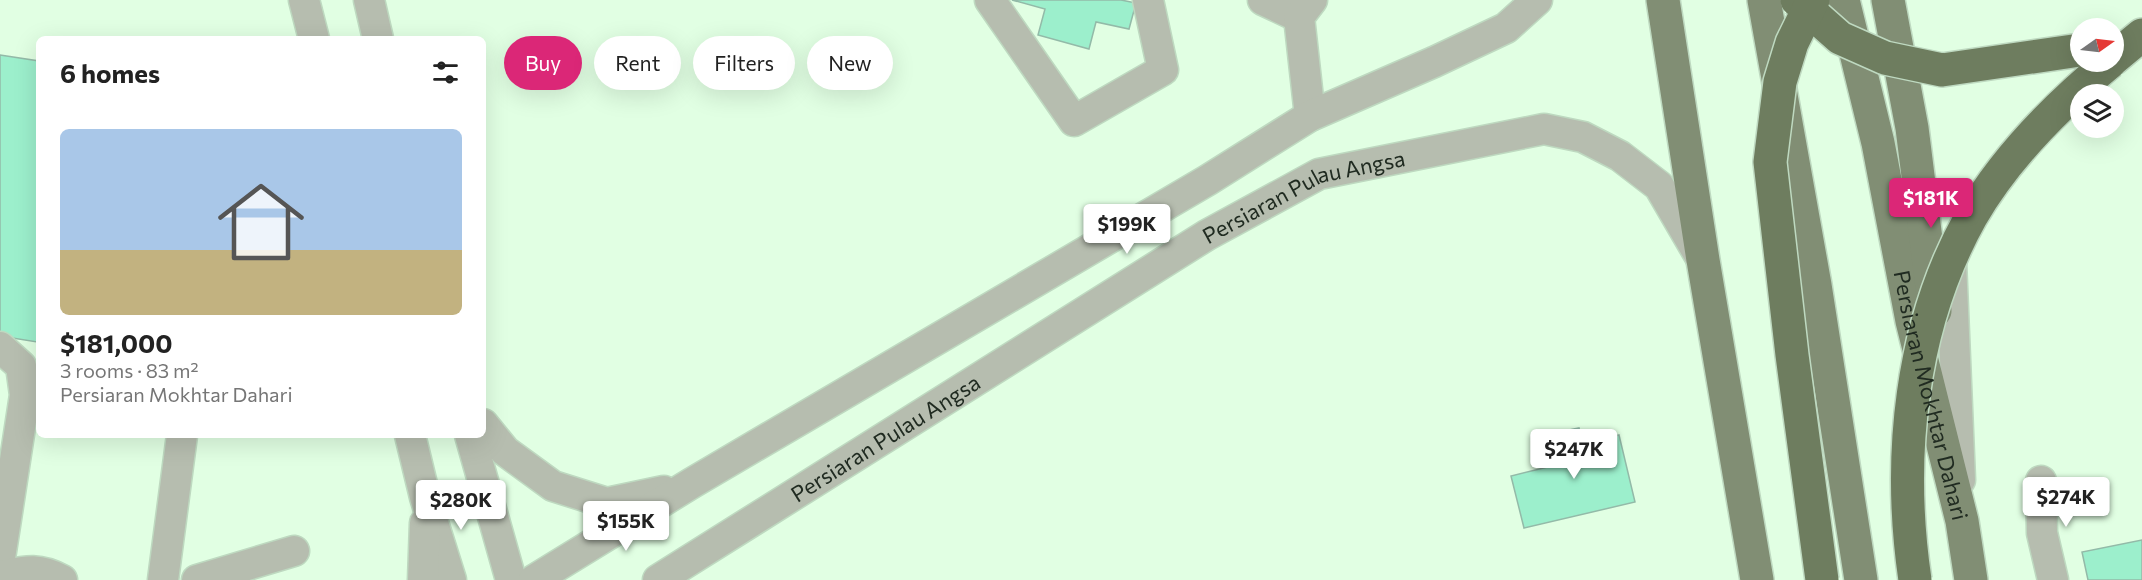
<!DOCTYPE html>
<html lang="en">
<head>
<meta charset="utf-8">
<style>
  body { margin:0; font-family:Commissioner,sans-serif; background:#f2f2f2; color:#222; height:100vh; display:flex; flex-direction:column; font-size:22px; white-space:nowrap }
  * { box-sizing:border-box; margin:0 }
  p { font-size:20px; color:#767676 }
  .icon { flex:none; width:33px; height:33px; fill:none; stroke:currentColor; stroke-width:2; stroke-linecap:round; stroke-linejoin:round }
  .map { position:relative; flex:1; overflow:hidden }
  .side { position:absolute; left:36px; top:36px; width:450px; height:402px; display:flex; flex-direction:column; background:#fff; border-radius:9px; box-shadow:0 6px 24px #0002 }
  .side>* { flex:none }
  .banner { position:absolute; left:504px; top:36px; width:570px; height:54px; display:flex; gap:12px }
  .needle { width:39px; rotate:76deg }
  .fabs { position:absolute; left:2070px; top:18px; display:grid; gap:12px }
  .fabs a { display:grid; place-items:center; width:54px; height:54px; border-radius:50%; background:#fff; box-shadow:0 6px 24px #0002; font-size:30px }
  .price { position:absolute; translate:-50% -51px; padding:0 14px; border-radius:6px; background:#fff; color:#222; font-size:20px; line-height:39px; filter:drop-shadow(0 2px 3px #0008) }
  .price::after { content:''; position:absolute; left:50%; top:36px; width:18px; height:14px; margin-left:-9px; background:inherit; clip-path:polygon(0 0,100% 0,50% 100%) }
  .price.on { background:#db2777; color:#fff }
  ul { padding:0; list-style:none }
  li { display:grid; align-content:center; gap:12px; height:318px; padding:0 24px }
  li+li { border-top:2px solid #e0e0e0 }
  li span { display:grid; place-items:center; height:186px; border-radius:9px; color:#555 }
  li>.icon { margin-inline-start:auto }
  span .icon { width:108px; height:108px; fill:#fffc; stroke-width:1 }
  li b { font-size:26px }
  h2 { display:flex; justify-content:space-between; align-items:center; height:72px; padding:0 24px; font-size:26px }
  .chip { padding:0 21px; border-radius:27px; background:#fff; box-shadow:0 6px 24px #0002; font-size:21px; line-height:54px }
  .chip.on { background:#db2777; color:#fff }
  .map>svg:first-child { display:block }
  .building { fill:#9cefcc; stroke:#93baa8; stroke-width:1.5 }
  .lines { fill:none; stroke-linecap:round; stroke-linejoin:round }
  .minor-casing { stroke:#bed9c0; stroke-width:33 }
  .major-casing { stroke:#bed9c0; stroke-width:36 }
  .highway-casing { stroke:#bed9c0; stroke-width:36 }
  .minor { stroke:#b6bdaf; stroke-width:30 }
  .major { stroke:#818e74; stroke-width:33 }
  .highway { stroke:#6e7d5f; stroke-width:33 }
  .highway-bridge-casing { stroke:#bed9c0; stroke-width:36; stroke-linecap:butt }
  .highway-bridge { stroke:#6e7d5f; stroke-width:33 }
  .labels { text-anchor:middle; dominant-baseline:central; stroke-width:4.5; stroke-linejoin:round; paint-order:stroke }
  .street-label { font-size:22px; fill:#202b21; stroke:#e1ffe3 }
</style>
</head>
<body>
<div class="map">
<svg width="2142" height="580" viewBox="0 0 2142 580">
  <rect width="100%" height="100%" fill="#e1ffe3"/>
  <!-- building -->
  <g class="building">
    <path d="M 1012,0 L 1121,0 L 1136,3 L 1129,29 L 1096,22 L 1089,49 L 1038,35 L 1045,9 Z"/>
    <path d="M 0,55 L 39,61 L 39,329 L 37,342 L 0,336 Z"/>
    <path d="M 1579,428 L 1583,444 L 1619,435 L 1635,502 L 1524,528 L 1511,476 L 1552,466 L 1545,435 Z"/>
    <path d="M 2142,540 L 2142,580 L 2088,580 L 2082,552 Z"/>
  </g>
  <g class="lines">
    <!-- minor casing -->
    <g class="minor-casing">
      <g id="minor">
        <path d="M 304,0 L 314,39"/>
        <path d="M 369,0 L 378,39"/>
        <path d="M 990,0 L 1074,121 L 1163,70 L 1148,0"/>
        <path d="M 1263,0 L 1299,17"/>
        <path d="M 1310,116 L 1299,17 L 1312,0"/>
        <path d="M 1951,261 L 1960,480"/>
        <path d="M 0,347 L 21,366 L 25,395 L 0,558"/>
        <path d="M 483,424 L 505,451 L 553,486 L 607,503 L 664,491"/>
        <path d="M 410,435 L 425,497 L 451,580"/>
        <path d="M 470,435 L 511,580"/>
        <path d="M 2041,481 L 2042,533 L 2053,580"/>
        <path d="M 0,576 C 25,571 38,567 62,580"/>
        <path d="M 163,580 L 182,435"/>
        <path d="M 197,580 L 294,551"/>
        <path d="M 423,580 L 425,523"/>
        <path d="M 534,580 L 692,483 L 1208,180 L 1310,116 L 1434,62 L 1506,28 L 1537,0"/>
        <path id="s1" d="M 658,580 L 1207,235 L 1319,174 L 1544,129 L 1583,137 L 1620,156 L 1659,186 L 1701,258"/>
      </g>
    </g>
    <!-- major casing -->
    <g class="major-casing">
      <g id="major">
        <path d="M 1663,0 L 1703,260 L 1757,580"/>
        <path d="M 1764,0 L 1815,285 L 1861,580"/>
        <path id="s2" d="M 1843,0 L 1878,143 L 1912,321 L 1962,521 L 1971,580"/>
        <path d="M 1888,0 L 1912,128 L 1935,311"/>
      </g>
    </g>
    <!-- highway casing -->
    <g class="highway-casing">
      <path id="highway" d="M 2114,58 L 2142,35"/>
    </g>
    <!-- minor -->
    <use href="#minor" class="minor"/>
    <!-- major -->
    <use href="#major" class="major"/>
    <!-- highway -->
    <use href="#highway" class="highway"/>
    <!-- highway-bridge casing -->
    <g class="highway-bridge-casing">
      <g id="highway-bridge">
        <path d="M 1797,0 L 1840,38 L 1885,58 L 1942,70 L 2080,50"/>
        <path d="M 1813,0 L 1792,43 L 1780,82 L 1770,162 L 1792,355 L 1822,580"/>
        <path d="M 1915,580 C 1897,458 1910,326 1971,217 C 2005,158 2058,105 2110,62"/>
      </g>
    </g>
    <!-- highway-bridge -->
    <use href="#highway-bridge" class="highway-bridge"/>
  </g>
  <g class="labels">
    <!-- street labels -->
    <g class="street-label">
      <text stroke="none"><textPath href="#s1" startOffset="754">Persiaran Pulau Angsa</textPath></text>
      <text stroke="none"><textPath href="#s2" startOffset="405">Persiaran Mokhtar Dahari</textPath></text>
      <text stroke="none"><textPath href="#s1" startOffset="268">Persiaran Pulau Angsa</textPath></text>
    </g>
  </g>
</svg>
<div class="fabs">
<a><svg class="needle" viewBox="-14 -14 28 28"><path d="M0-13l5 13h-10z" fill="#e53935"/><path d="M0 13l5-13h-10z" fill="#767676"/></svg></a>
<a><svg class="icon" aria-label="layers" viewBox="0 0 24 24"><path d="M12 4l9 5-9 5-9-5zM3 14l9 5 9-5"/></svg></a>
</div>
<b class="price on" style="left:1931px;top:229px">$181K</b>
<b class="price" style="left:1127px;top:255px">$199K</b>
<b class="price" style="left:1574px;top:480px">$247K</b>
<b class="price" style="left:2066px;top:528px">$274K</b>
<b class="price" style="left:461px;top:531px">$280K</b>
<b class="price" style="left:626px;top:552px">$155K</b>
<div class="banner">
<a class="chip on">Buy</a>
<a class="chip">Rent</a>
<a class="chip">Filters</a>
<a class="chip">New</a>
</div>
<section class="side">
<h2>6 homes<svg class="icon" aria-label="filters" viewBox="0 0 24 24"><path d="M4 7h16M4 17h16"/><circle cx="9" cy="7" r="2"/><circle cx="15" cy="17" r="2"/></svg></h2>
<ul>
<li><span style="background:linear-gradient(#a9c7e8 65%,#c2b280 0)"><svg class="icon" aria-label="home" viewBox="0 0 24 24"><path d="M3 11l9-7 9 7M6 9v11h12V9"/></svg></span><div><b>$181,000</b><p>3 rooms · 83 m²</p><p>Persiaran Mokhtar Dahari</p></div></li>
</ul>
</section>
</div>
</body>
</html>
